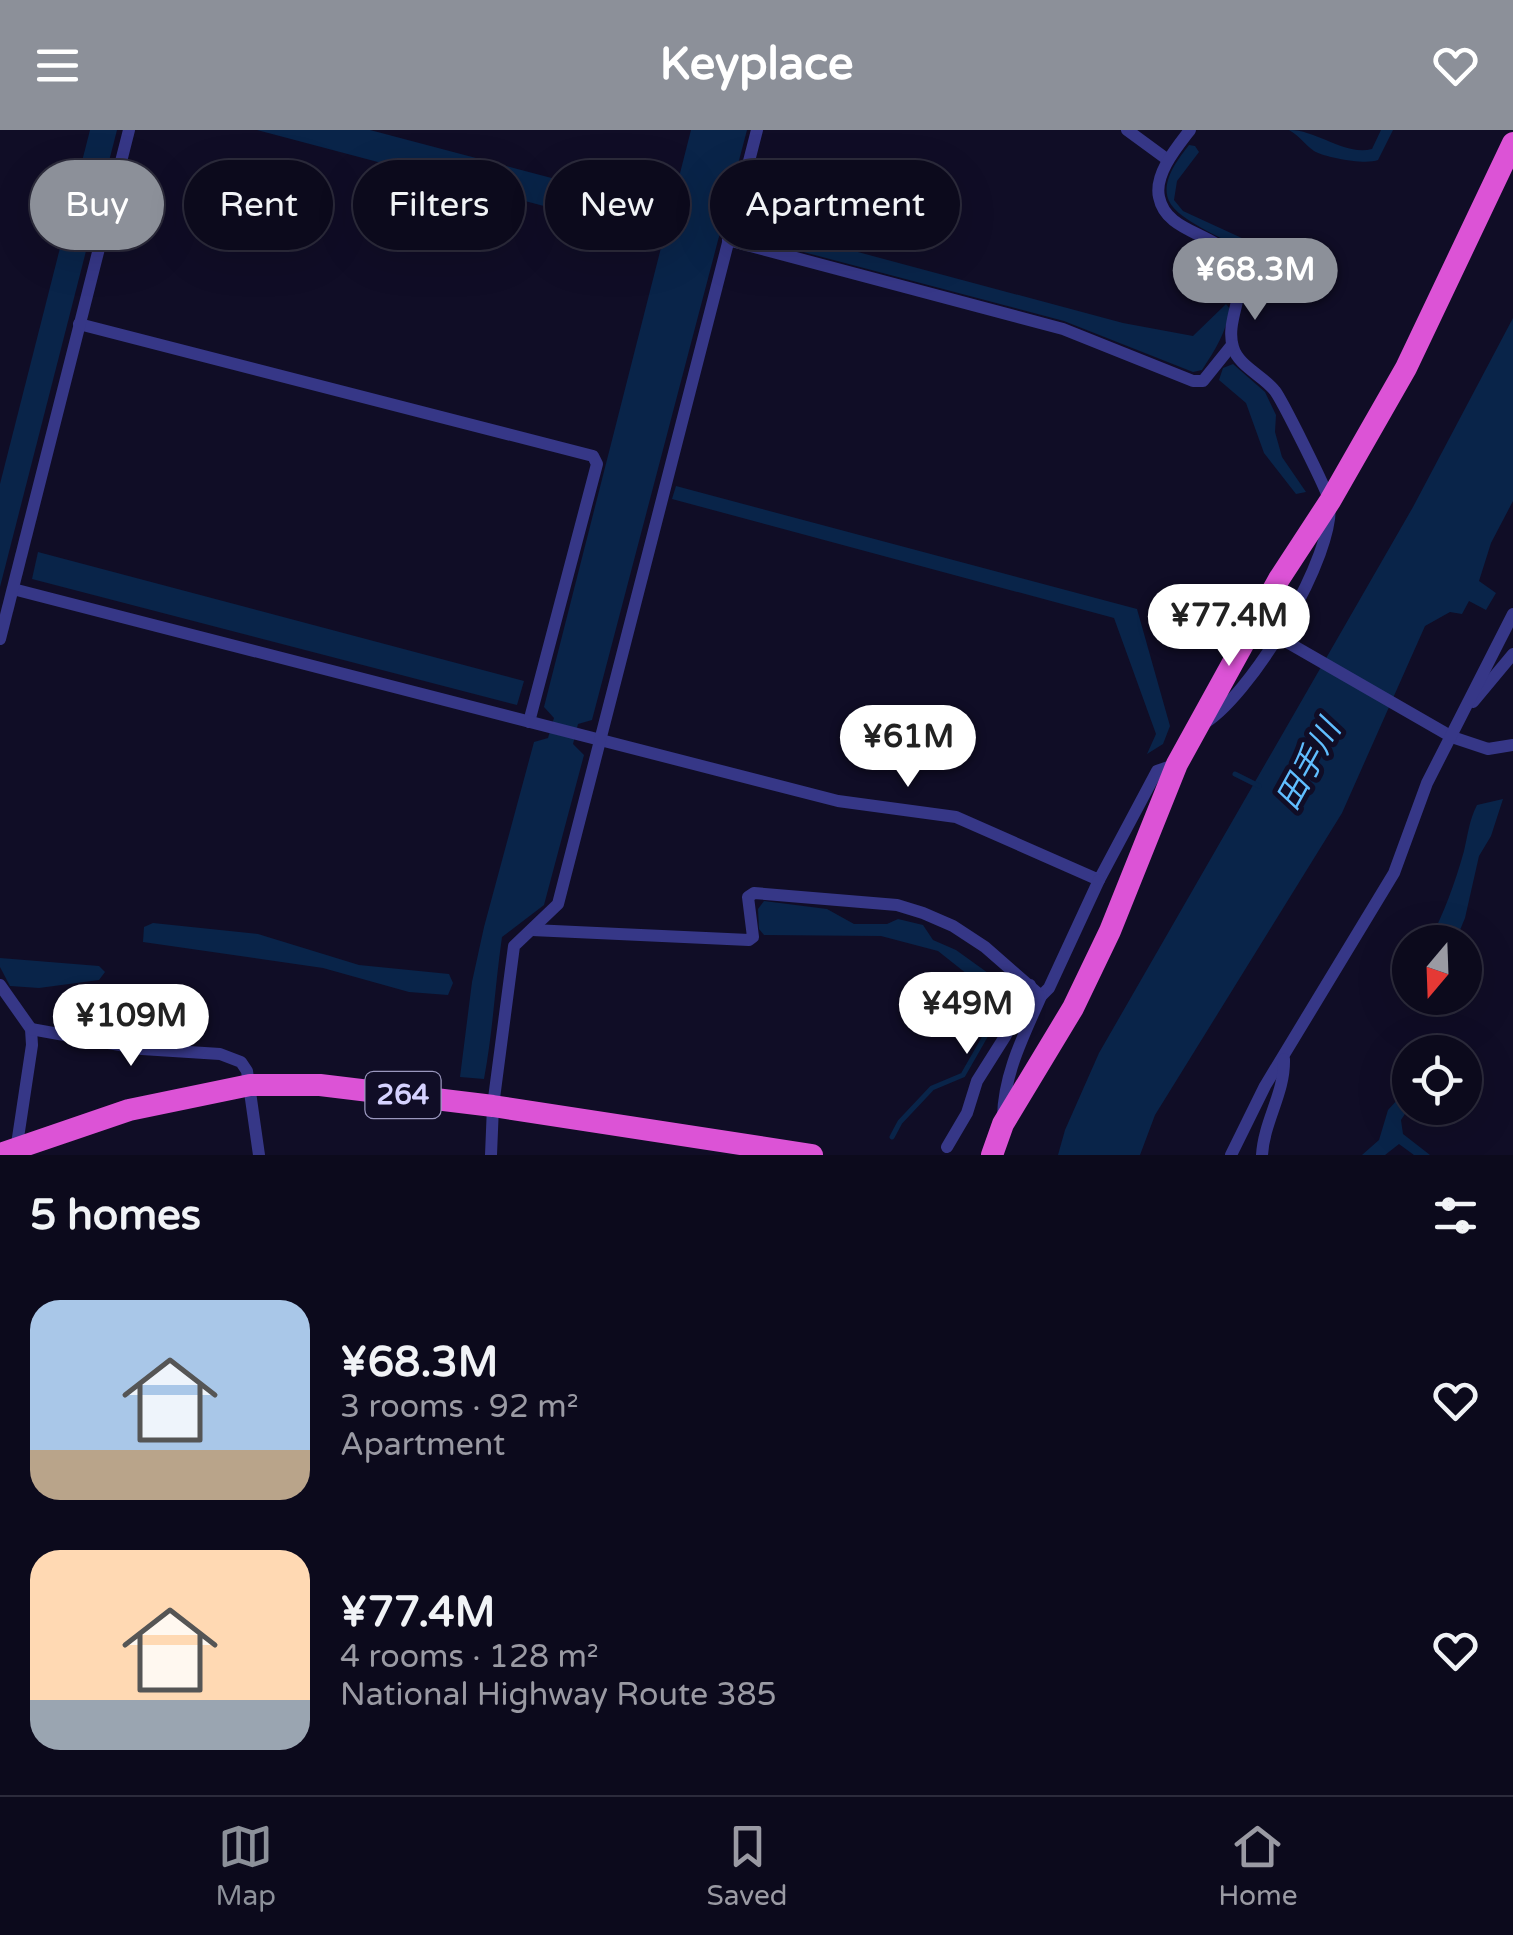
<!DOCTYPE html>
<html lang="en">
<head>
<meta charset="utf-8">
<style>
  body { margin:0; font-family:"Varela Round","Noto Sans JP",sans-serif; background:#1a1829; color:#f1f3f6; height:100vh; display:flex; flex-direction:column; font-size:38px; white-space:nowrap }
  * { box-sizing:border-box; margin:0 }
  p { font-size:32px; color:#9a9aa3 }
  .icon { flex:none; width:55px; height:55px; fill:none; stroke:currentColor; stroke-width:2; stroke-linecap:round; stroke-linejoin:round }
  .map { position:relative; height:1025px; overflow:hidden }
  .side { display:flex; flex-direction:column; background:#0c0a1c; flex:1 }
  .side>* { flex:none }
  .top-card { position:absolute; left:30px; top:30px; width:1000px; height:90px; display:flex; gap:20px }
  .needle { width:65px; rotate:199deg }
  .fabs { position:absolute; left:1392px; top:795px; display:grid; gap:20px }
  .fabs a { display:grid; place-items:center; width:90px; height:90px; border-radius:50%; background:#0c0a1c; box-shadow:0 10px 40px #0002,0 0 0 2px #2c2b3b; font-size:50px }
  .price { position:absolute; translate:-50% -85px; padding:0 22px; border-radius:35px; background:#fff; color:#222; font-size:32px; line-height:65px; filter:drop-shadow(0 2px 5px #0008) }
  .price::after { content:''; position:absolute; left:50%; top:60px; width:30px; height:22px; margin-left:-15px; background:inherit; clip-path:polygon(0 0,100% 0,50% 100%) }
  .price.on { background:#8c9099; color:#fff }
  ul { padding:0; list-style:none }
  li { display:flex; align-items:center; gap:30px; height:250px; padding:0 30px }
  li span { display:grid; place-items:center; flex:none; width:280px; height:200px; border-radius:30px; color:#555 }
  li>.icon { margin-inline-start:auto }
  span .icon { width:120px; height:120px; fill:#fffc; stroke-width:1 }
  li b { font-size:42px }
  h2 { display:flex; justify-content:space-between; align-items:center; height:120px; padding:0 30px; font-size:42px }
  .tag { padding:0 35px; border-radius:45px; background:#0c0a1c; box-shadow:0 10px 40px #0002,0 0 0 2px #2c2b3b; font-size:35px; line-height:90px }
  .tag.on { background:#8c9099; color:#fff }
  header { display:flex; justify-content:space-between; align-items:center; height:130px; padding:0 30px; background:#8c9099; color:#fff; font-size:45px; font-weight:800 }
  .menu { display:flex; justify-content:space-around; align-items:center; height:140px; border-top:2px solid #2c2b3b; background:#0c0a1c; font-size:28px; color:#9a9aa3 }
  .menu a { display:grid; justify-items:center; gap:5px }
  .menu .on { color:#8c9099 }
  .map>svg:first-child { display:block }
  .water { fill:#092449 }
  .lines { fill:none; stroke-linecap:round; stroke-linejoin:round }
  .stream { stroke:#092449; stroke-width:5 }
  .minor { stroke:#363787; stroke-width:12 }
  .trunk { stroke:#dc53d6; stroke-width:22 }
  .labels { text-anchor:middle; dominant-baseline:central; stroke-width:10; stroke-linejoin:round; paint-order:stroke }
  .shield { fill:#100d26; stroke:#9a97be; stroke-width:2.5 }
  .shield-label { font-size:28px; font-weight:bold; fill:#d5d2ff }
  .water-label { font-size:32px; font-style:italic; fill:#60beff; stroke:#100d26 }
</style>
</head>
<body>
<header><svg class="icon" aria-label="menu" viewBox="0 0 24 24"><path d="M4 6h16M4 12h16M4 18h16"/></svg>Keyplace<svg class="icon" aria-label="heart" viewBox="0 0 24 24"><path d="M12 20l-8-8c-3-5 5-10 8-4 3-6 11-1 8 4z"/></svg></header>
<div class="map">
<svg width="1513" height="1025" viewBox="0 0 1513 1025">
  <rect width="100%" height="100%" fill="#100d26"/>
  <!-- water -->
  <g class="water">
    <path d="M 90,0 L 117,0 L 0,457 L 0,354 Z"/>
    <path d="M 257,0 L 370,0 L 650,74 L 642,102 Z"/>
    <path d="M 691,0 L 747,0 L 592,590 L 578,594 L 573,614 L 584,625 L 544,775 L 502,807 C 495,855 493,901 484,949 L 460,947 L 472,852 L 484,797 L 534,612 L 548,608 L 554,588 L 544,577 Z"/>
    <path d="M 1289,0 C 1318,0 1344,26 1372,19 L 1381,0 L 1393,0 L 1378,30 C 1366,35 1326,28 1314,21 C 1305,15 1300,6 1289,0 Z"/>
    <path d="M 1189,15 L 1195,16 L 1199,22 L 1177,51 L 1174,70 L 1183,81 L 1270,121 L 1281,158 L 1248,176 L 1244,170 L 1249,146 L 1262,139 L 1261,128 C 1240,116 1178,92 1169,71 C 1160,52 1178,29 1189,15 Z"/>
    <path d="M 742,91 L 1123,193 L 1193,206 L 1226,174 L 1230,179 C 1226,203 1215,220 1202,240 L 1193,242 L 1064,191 L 739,105 Z"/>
    <path d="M 1513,188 L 1513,371 L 1491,413 L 1479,451 L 1496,463 L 1486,480 L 1469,471 L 1462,484 L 1450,482 L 1425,496 L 1342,683 L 1155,985 L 1140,1025 L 1058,1025 L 1065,1000 L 1099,923 L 1413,377 Z"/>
    <path d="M 1233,234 L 1265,262 L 1276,285 L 1275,302 L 1282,327 L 1306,362 L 1296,364 L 1264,323 L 1246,273 L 1219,250 L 1223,238 Z"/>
    <path d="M 676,356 L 1137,479 L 1170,596 L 1163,614 L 1147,624 L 1156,604 L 1114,488 L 672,369 Z"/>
    <path d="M 38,422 L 524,551 L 517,575 L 32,449 Z"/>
    <path d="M 1503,669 L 1491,706 L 1479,726 L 1465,788 L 1455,812 L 1429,812 C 1444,783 1455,753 1464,721 C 1468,704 1469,691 1477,675 Z"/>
    <path d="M 764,771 L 827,779 L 854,794 L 887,794 L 898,789 L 923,795 L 933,810 L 956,820 L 988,843 L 991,849 L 984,851 L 967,844 L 938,821 L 881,806 L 764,805 L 759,799 L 758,779 Z"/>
    <path d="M 153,793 L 258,804 L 359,835 L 449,844 L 453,853 L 448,865 L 409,862 L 323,838 L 143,812 L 144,797 Z"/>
    <path d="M 0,828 L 99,836 L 105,842 L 99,850 L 39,858 L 10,856 L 0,837 Z"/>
    <path d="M 1410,956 L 1410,976 L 1401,990 L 1403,1004 L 1430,1025 L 1414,1025 L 1399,1014 L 1385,1025 L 1362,1025 L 1379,1010 L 1388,980 Z"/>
  </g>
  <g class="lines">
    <!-- stream -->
    <g class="stream">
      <path d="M 1235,644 L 1259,656"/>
      <path d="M 892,1007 L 900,992 L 932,958 L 963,945 L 1007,868 L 1004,857"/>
    </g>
    <!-- minor -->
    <g class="minor">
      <path d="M 1127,0 L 1168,30"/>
      <path d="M 1190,0 C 1177,17 1154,44 1159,67 C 1166,103 1214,102 1233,129 C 1252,157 1224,188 1233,217 C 1238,236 1264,246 1275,261 C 1282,270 1327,360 1329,370 C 1339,422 1247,572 1201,595"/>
      <path d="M 728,110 L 1063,199 L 1193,251 L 1203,251 L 1232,215"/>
      <path d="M 79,194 L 593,326 L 597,334 L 529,592"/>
      <path d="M 13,459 L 838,671 L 956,687 L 1099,750 L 1157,641 L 1177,634"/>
      <path d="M 1280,508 L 1452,607 L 1488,619 L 1513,615"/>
      <path d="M 0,509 L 129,0"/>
      <path d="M 1473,572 L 1513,524"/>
      <path d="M 532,800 L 749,810 L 753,807 L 748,767 L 754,763 L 897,775 L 923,783 L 953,796 L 985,817 L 1041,866 L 1049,858 L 1099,750"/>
      <path d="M 0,855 L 31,899 L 32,915 L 16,1021"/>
      <path d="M 31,899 L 142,919 L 220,924 L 241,932 L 247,941 L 259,1025"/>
      <path d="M 1003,987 C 1004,943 1024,905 1041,866"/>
      <path d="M 947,1017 L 967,983 L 977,951 L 1006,905 L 1030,855"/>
      <path d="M 491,1025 L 493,976 L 514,816 L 558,774 L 757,0"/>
      <path d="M 1231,1025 L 1265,956 L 1394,743 L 1427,653 L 1513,484"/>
      <path d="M 1262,1025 C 1264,991 1285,963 1284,929"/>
    </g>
    <!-- trunk -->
    <g class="trunk">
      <path d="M 0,1024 L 129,980 L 250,955 L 320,955 L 493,976 L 812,1025"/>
      <path d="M 992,1025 L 1003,994 L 1073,878 L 1110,801 L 1177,634 L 1279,449 L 1330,371 L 1406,238 L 1513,13"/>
    </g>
  </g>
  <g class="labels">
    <!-- shield labels -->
    <rect class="shield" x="365.5" y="942" width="75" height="46" rx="8"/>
    <g class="shield-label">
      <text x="403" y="965">264</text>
    </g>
    <!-- water labels -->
    <g class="water-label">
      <text transform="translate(1309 635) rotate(-61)">田手川</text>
    </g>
  </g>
</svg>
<div class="fabs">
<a><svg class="needle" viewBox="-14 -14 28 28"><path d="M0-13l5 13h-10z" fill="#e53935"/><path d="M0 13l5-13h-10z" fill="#9a9aa3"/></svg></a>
<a><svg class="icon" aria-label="locate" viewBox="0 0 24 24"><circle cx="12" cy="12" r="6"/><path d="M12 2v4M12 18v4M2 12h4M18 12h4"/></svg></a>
</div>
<b class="price on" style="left:1255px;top:193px">¥68.3M</b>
<b class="price" style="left:1229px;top:539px">¥77.4M</b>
<b class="price" style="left:908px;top:660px">¥61M</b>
<b class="price" style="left:967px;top:927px">¥49M</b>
<b class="price" style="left:131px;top:939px">¥109M</b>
<div class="top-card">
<a class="tag on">Buy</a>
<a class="tag">Rent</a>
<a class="tag">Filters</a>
<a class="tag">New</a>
<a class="tag">Apartment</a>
</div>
</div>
<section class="side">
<h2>5 homes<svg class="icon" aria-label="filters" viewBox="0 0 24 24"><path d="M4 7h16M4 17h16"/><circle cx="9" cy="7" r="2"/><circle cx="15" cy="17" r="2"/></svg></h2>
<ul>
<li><span style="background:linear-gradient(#a9c7e8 75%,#b9a48a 0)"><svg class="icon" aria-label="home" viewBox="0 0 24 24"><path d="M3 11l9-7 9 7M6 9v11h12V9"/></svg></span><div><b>¥68.3M</b><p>3 rooms · 92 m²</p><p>Apartment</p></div><svg class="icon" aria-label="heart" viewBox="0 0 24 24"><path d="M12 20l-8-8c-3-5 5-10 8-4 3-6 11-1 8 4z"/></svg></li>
<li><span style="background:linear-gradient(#ffd9b3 75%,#9aa5b1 0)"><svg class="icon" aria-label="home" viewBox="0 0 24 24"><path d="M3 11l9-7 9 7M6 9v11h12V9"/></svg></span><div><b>¥77.4M</b><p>4 rooms · 128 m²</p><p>National Highway Route 385</p></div><svg class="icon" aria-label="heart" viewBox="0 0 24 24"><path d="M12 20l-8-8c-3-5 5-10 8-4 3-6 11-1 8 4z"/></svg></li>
</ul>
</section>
<nav class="menu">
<a class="on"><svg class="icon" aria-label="map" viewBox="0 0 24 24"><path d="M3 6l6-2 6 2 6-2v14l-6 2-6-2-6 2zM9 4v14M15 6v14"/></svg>Map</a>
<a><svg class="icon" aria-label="saved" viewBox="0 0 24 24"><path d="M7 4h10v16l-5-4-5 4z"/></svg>Saved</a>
<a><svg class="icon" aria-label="home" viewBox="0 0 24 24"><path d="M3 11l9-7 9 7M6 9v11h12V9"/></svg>Home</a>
</nav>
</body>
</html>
